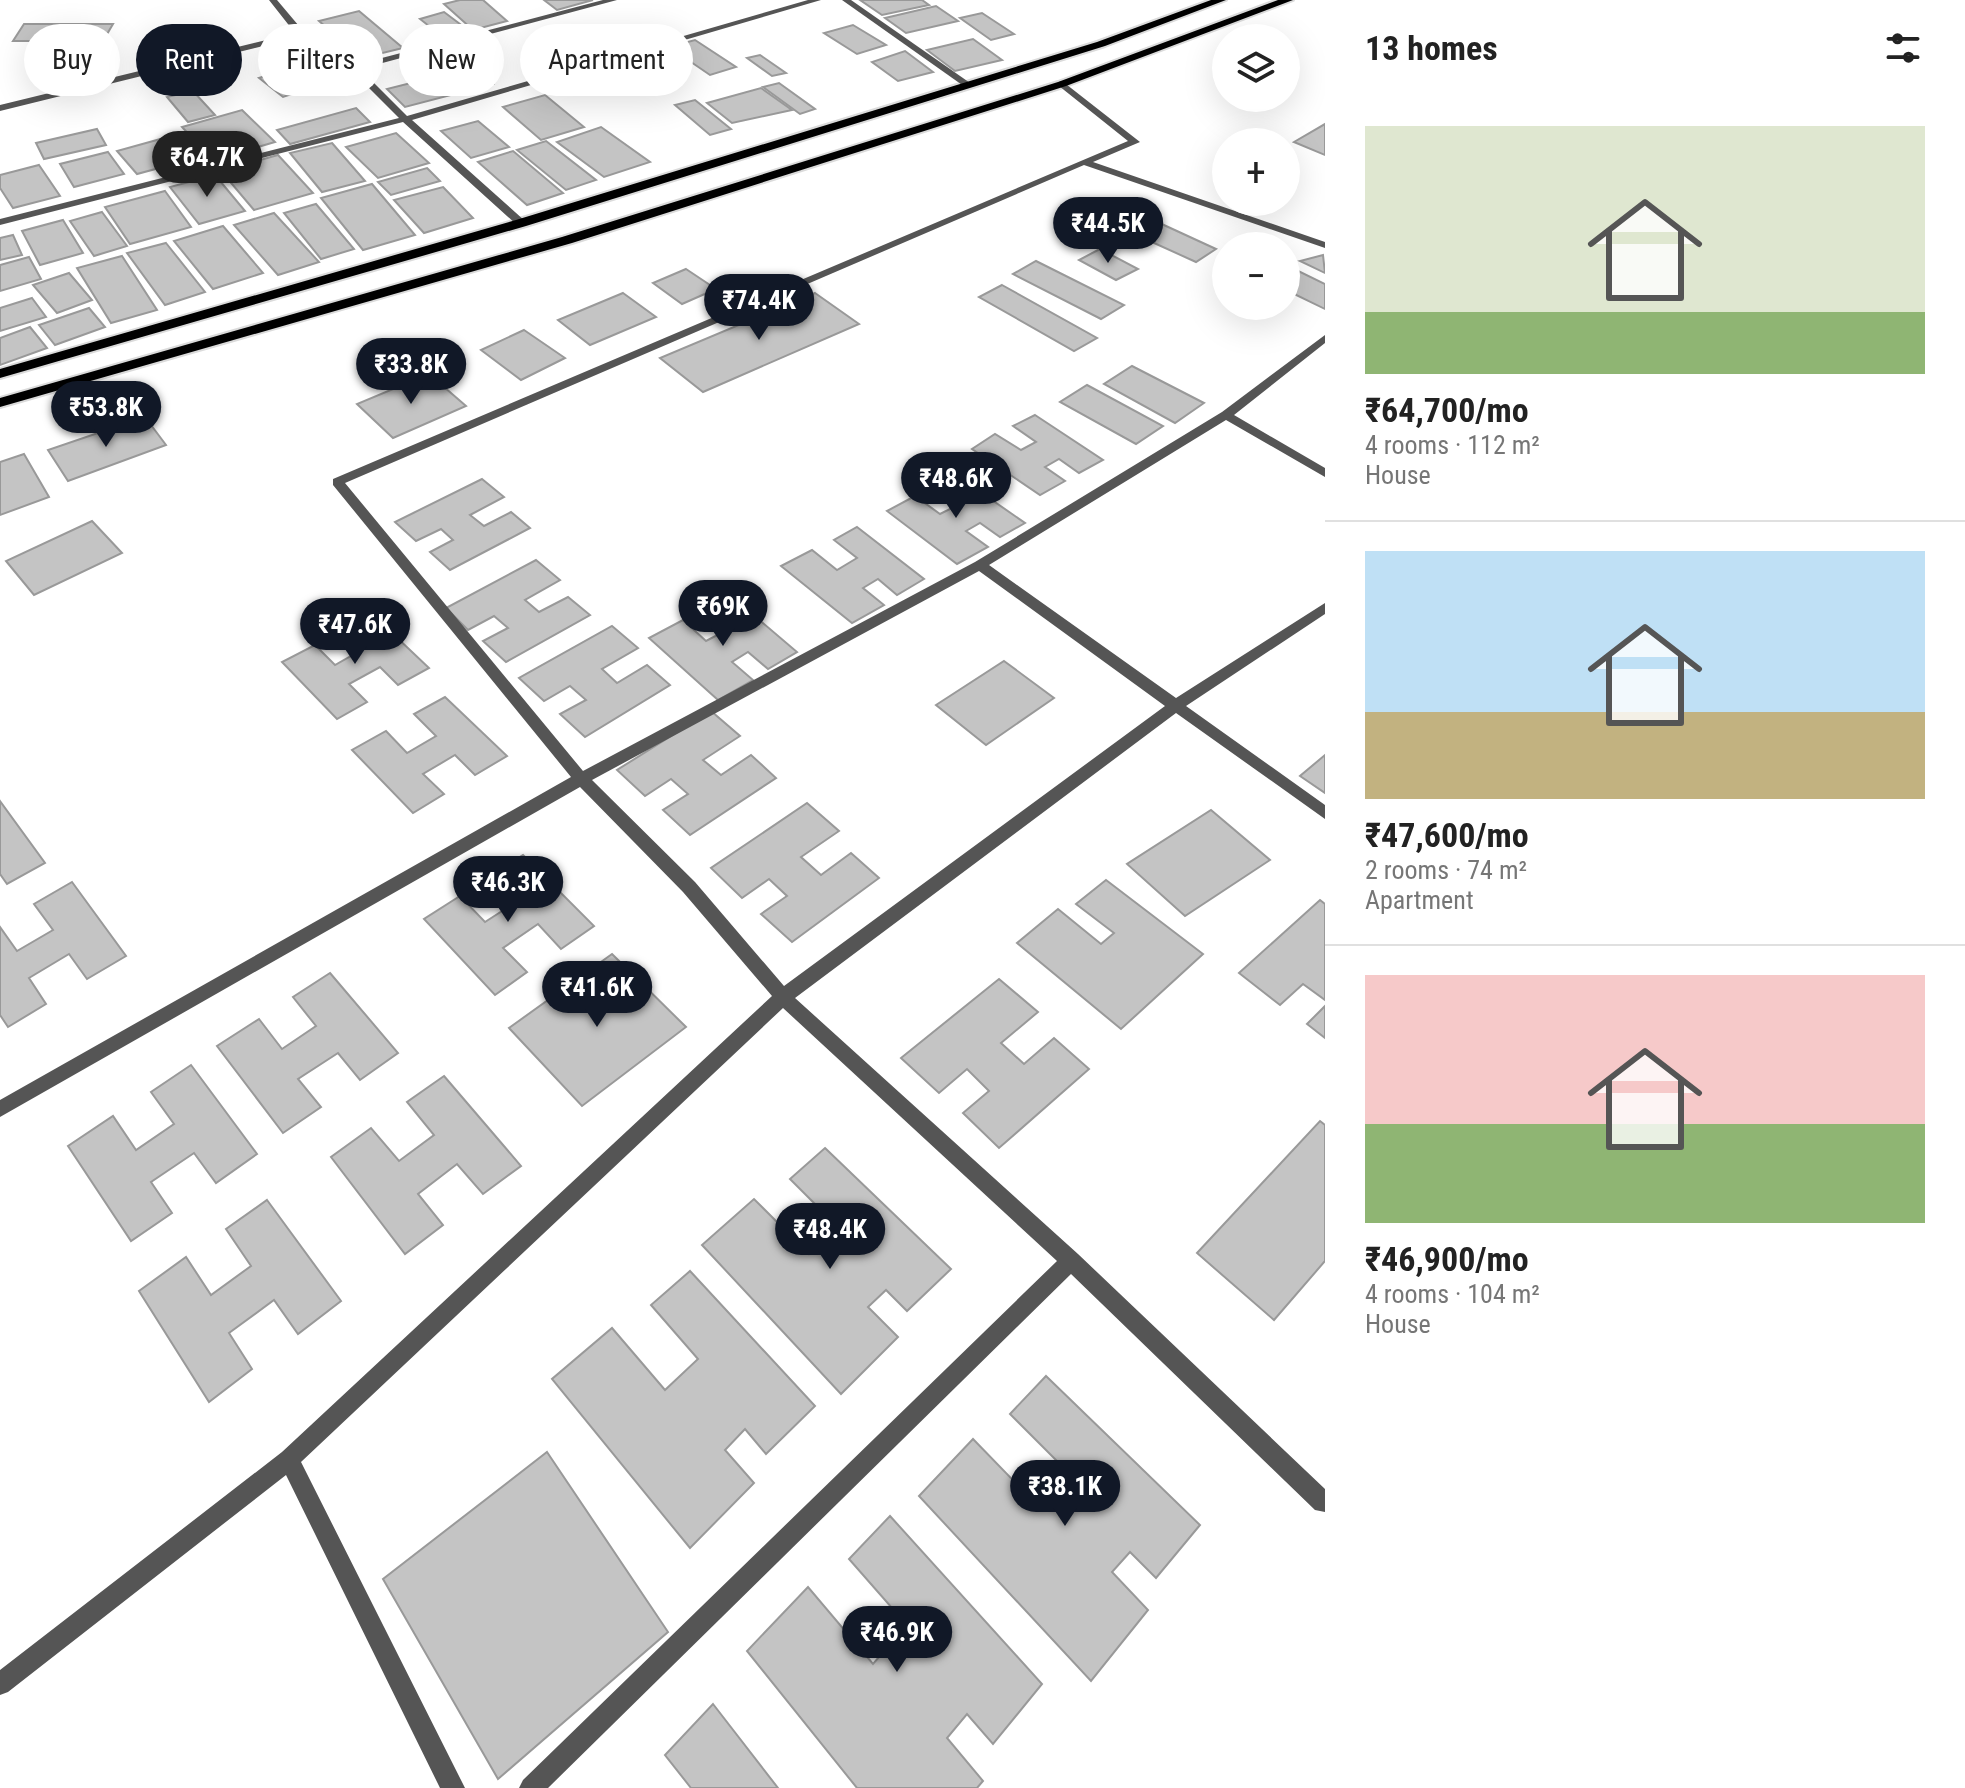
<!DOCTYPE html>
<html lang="en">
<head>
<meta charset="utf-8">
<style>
  body { margin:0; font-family:"Roboto Condensed",sans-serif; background:#f6f6f6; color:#222; height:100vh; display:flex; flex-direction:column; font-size:30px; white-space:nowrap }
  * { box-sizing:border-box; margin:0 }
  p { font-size:26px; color:#767676 }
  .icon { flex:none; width:44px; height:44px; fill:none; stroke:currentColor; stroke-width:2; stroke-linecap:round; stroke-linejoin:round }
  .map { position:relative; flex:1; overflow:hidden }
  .drawer { display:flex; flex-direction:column; background:#fff; width:640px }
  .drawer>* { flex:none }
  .hud { position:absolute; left:24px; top:24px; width:760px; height:72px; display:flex; gap:16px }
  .fabs { position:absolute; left:1212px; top:24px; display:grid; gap:16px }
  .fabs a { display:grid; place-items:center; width:88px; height:88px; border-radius:50%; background:#fff; box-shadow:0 8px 32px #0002; font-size:40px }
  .price { position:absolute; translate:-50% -68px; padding:0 18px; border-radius:28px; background:#111827; color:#fff; font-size:26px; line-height:52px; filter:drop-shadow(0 2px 4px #0008) }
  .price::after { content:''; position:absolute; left:50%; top:48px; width:24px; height:18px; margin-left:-12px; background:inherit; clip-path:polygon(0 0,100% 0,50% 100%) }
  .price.on { background:#222; color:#fff }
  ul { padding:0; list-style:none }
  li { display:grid; align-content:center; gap:16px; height:424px; padding:0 40px }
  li+li { border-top:2px solid #e0e0e0 }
  li span { display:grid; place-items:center; height:248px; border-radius:0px; color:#555 }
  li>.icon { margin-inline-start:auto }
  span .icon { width:144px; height:144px; fill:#fffc; stroke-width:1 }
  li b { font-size:34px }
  h2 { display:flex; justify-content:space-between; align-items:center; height:96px; padding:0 40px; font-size:34px }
  .pill { padding:0 28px; border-radius:36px; background:#fff; box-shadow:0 8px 32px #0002; font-size:28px; line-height:72px }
  .pill.on { background:#111827; color:#fff }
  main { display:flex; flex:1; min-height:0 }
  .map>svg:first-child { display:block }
  .building { fill:#c4c4c4; stroke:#999; stroke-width:2 }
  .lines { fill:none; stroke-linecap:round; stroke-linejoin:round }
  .primary-casing { stroke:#dbdbdb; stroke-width:4 }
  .minor { fill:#555; fill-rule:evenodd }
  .primary { fill:#000; fill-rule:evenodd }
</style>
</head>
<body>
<main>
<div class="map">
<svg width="1325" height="1788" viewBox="0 0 1325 1788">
  <rect width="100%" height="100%" fill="#fff"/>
  <!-- building -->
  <g class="building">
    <path d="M 460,0 L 483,0 L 507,21 L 473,30 L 444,4 Z"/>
    <path d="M 544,0 L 593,0 L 557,10 Z"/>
    <path d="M 860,0 L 922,0 L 929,5 L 882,15 Z"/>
    <path d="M 936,6 L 958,21 L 906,33 L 885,18 Z"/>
    <path d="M 359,11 L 403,48 L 362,58 L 319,21 Z"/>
    <path d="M 444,12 L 468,30 L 443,37 L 420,19 Z"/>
    <path d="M 982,13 L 1014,34 L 991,40 L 960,18 Z"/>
    <path d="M 24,24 L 113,24 L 103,41 L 13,41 Z"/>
    <path d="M 853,25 L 886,45 L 857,54 L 824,33 Z"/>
    <path d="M 973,39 L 1002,60 L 955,71 L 927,50 Z"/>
    <path d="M 695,40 L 736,67 L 710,75 L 669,47 Z"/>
    <path d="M 905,51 L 933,72 L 898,81 L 872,62 Z"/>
    <path d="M 760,55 L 786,73 L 772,76 L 747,58 Z"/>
    <path d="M 305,64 L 329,82 L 283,97 L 259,78 Z"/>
    <path d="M 474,67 L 493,84 L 405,107 L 387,89 Z"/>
    <path d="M 779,83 L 815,109 L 800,114 L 763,87 Z"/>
    <path d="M 761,88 L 792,110 L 732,123 L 707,103 Z"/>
    <path d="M 193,91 L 215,115 L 188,122 L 167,97 Z"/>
    <path d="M 545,95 L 584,127 L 541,140 L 503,107 Z"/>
    <path d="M 695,100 L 731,129 L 710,135 L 675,105 Z"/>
    <path d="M 356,108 L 370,122 L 290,144 L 277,130 Z"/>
    <path d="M 242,110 L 275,142 L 213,160 L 182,127 Z"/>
    <path d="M 478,121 L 509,147 L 471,158 L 441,131 Z"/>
    <path d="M 1325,124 L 1325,155 L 1294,142 Z"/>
    <path d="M 601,127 L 650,162 L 604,177 L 557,142 Z"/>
    <path d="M 97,129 L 106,145 L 44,159 L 36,143 Z"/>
    <path d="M 396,133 L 429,163 L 378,178 L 346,147 Z"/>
    <path d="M 175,135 L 196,158 L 137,174 L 117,151 Z"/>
    <path d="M 546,141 L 596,180 L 566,190 L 517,150 Z"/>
    <path d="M 332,143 L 365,181 L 322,192 L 290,153 Z"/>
    <path d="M 513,151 L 563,193 L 527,205 L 478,162 Z"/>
    <path d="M 108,152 L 124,174 L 74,187 L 60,164 Z"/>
    <path d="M 278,155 L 313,193 L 254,210 L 221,171 Z"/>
    <path d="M 39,165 L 60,196 L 13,208 L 0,188 L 0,175 Z"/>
    <path d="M 427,168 L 440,181 L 391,195 L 378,182 Z"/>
    <path d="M 215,175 L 245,211 L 199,224 L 170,187 Z"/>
    <path d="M 372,184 L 415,235 L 363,250 L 321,198 Z"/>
    <path d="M 443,187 L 473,218 L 424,233 L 394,200 Z"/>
    <path d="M 165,191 L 191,227 L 130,244 L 105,207 Z"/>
    <path d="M 316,204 L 354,249 L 321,259 L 284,213 Z"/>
    <path d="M 102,212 L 127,246 L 94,256 L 70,221 Z"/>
    <path d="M 274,213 L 319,262 L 278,275 L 234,225 Z"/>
    <path d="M 63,220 L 83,253 L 40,265 L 22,231 Z"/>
    <path d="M 1153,220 L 1216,249 L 1196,262 L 1132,233 Z"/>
    <path d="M 223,226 L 263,273 L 213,289 L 174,241 Z"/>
    <path d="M 13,235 L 22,255 L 0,260 L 0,238 Z"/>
    <path d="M 166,243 L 205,292 L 165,305 L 127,253 Z"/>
    <path d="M 1100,249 L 1138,269 L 1116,280 L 1079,260 Z"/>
    <path d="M 1323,255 L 1325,273 L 1300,261 Z"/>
    <path d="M 122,256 L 157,310 L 111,323 L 77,268 Z"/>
    <path d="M 29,257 L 41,279 L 0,291 L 0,265 Z"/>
    <path d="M 1036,261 L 1124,305 L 1101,319 L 1013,274 Z"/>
    <path d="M 1286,265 L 1325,284 L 1325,309 L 1286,290 Z"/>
    <path d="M 686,269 L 716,289 L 682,304 L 653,283 Z"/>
    <path d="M 69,273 L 92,300 L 57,313 L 33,285 Z"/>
    <path d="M 1002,285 L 1097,338 L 1074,351 L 979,297 Z"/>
    <path d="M 623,293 L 656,317 L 590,345 L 558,320 Z"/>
    <path d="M 815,293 L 859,324 L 703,392 L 660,358 Z"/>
    <path d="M 32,298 L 46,317 L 0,331 L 0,308 Z"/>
    <path d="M 89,308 L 105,327 L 55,345 L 39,325 Z"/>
    <path d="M 30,327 L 47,348 L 0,365 L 0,338 Z"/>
    <path d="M 524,330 L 565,358 L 521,380 L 481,350 Z"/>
    <path d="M 1132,366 L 1204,403 L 1175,423 L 1104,384 Z"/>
    <path d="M 429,374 L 466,406 L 393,438 L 357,404 Z"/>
    <path d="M 1087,385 L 1163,426 L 1136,444 L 1060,402 Z"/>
    <path d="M 1035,415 L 1103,460 L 1079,473 L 1059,459 L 1045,467 L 1065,481 L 1040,495 L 972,449 L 995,434 L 1021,450 L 1036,442 L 1013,426 Z"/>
    <path d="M 145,417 L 166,445 L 68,481 L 48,450 Z"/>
    <path d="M 24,454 L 49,497 L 0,515 L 0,462 Z"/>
    <path d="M 956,475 L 1025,523 L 1000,537 L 980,523 L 966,531 L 988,547 L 957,564 L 887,511 L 915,496 L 940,514 L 960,504 L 935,486 Z"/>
    <path d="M 482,479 L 504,497 L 470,515 L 484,526 L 511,512 L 530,528 L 450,570 L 430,552 L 453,540 L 441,529 L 416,541 L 395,522 Z"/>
    <path d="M 92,521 L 122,553 L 34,595 L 6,561 Z"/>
    <path d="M 857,527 L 924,579 L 897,595 L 878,579 L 863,588 L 884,605 L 852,623 L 781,566 L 812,550 L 837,570 L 857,558 L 834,540 Z"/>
    <path d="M 536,560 L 560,580 L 525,600 L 539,612 L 568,597 L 590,615 L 506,662 L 483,641 L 508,628 L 494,616 L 468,630 L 446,608 Z"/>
    <path d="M 731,596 L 797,652 L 768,669 L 748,652 L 732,662 L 753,680 L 718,700 L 649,638 L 683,620 L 706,641 L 729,629 L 706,609 Z"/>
    <path d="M 372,614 L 429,668 L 398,685 L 380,667 L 349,684 L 367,702 L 337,719 L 282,662 L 315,645 L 335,665 L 363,649 L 342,630 Z"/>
    <path d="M 612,626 L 638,648 L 602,669 L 617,683 L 647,665 L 670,685 L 585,737 L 560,714 L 586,700 L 570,686 L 544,701 L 519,678 Z"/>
    <path d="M 1004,661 L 1054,698 L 986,745 L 936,705 Z"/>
    <path d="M 445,697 L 507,756 L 475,775 L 455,755 L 423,774 L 444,794 L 413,813 L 352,750 L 386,731 L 407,753 L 436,736 L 414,714 Z"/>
    <path d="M 711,711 L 740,736 L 703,760 L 721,775 L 751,755 L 776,778 L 690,835 L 663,810 L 688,794 L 671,779 L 645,796 L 617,770 Z"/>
    <path d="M 1325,755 L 1325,793 L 1300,776 Z"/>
    <path d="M 0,801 L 45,863 L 7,884 L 0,874 Z"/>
    <path d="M 807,803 L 839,831 L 801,857 L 821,875 L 851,853 L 879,878 L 792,942 L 761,914 L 787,896 L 769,879 L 742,898 L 711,868 Z"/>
    <path d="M 1211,810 L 1270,860 L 1185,916 L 1127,864 Z"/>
    <path d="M 523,855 L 594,926 L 561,949 L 538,924 L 503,948 L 527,972 L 495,995 L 424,919 L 460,896 L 485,922 L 516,902 L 490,876 Z"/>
    <path d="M 1106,880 L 1203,954 L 1121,1029 L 1017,943 L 1058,909 L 1101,944 L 1114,933 L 1076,904 Z"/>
    <path d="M 72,882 L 126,956 L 87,979 L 69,954 L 29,978 L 46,1004 L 8,1027 L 0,1015 L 0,927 L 17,951 L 53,930 L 34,904 Z"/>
    <path d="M 1320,900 L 1325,904 L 1325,1000 L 1303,984 L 1280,1005 L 1239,973 Z"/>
    <path d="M 612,954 L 686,1027 L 582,1106 L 509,1028 Z"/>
    <path d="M 330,973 L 398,1053 L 360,1080 L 338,1053 L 298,1079 L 321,1107 L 283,1133 L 217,1046 L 259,1019 L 282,1049 L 316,1026 L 293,997 Z"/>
    <path d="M 999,979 L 1038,1012 L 1001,1043 L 1024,1064 L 1054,1038 L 1089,1069 L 999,1148 L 963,1113 L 989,1091 L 967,1069 L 939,1093 L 901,1058 Z"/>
    <path d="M 1325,1006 L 1325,1038 L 1307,1024 Z"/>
    <path d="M 191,1065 L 257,1154 L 216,1183 L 194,1153 L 151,1182 L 172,1213 L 131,1241 L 68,1146 L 113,1116 L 136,1150 L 174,1124 L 151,1092 Z"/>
    <path d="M 444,1076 L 521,1166 L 483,1194 L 457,1164 L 418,1194 L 443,1225 L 405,1254 L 331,1157 L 371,1128 L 399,1161 L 434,1135 L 407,1102 Z"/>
    <path d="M 1320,1121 L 1325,1125 L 1325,1261 L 1274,1320 L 1197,1253 Z"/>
    <path d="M 825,1148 L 951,1269 L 907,1311 L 886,1290 L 868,1307 L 898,1337 L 841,1394 L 702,1245 L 754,1199 L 809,1254 L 838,1227 L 790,1179 Z"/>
    <path d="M 267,1200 L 341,1301 L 298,1334 L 274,1300 L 229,1333 L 252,1369 L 209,1402 L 139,1291 L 186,1257 L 211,1295 L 251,1266 L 226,1229 Z"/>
    <path d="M 690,1271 L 815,1406 L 766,1454 L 745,1429 L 725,1450 L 754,1483 L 690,1548 L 552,1379 L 612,1328 L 665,1390 L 698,1359 L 651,1305 Z"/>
    <path d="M 1046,1376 L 1200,1525 L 1156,1578 L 1130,1552 L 1112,1572 L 1148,1610 L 1091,1681 L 919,1496 L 973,1439 L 1039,1507 L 1070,1474 L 1010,1414 Z"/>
    <path d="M 547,1452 L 668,1632 L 498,1779 L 383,1579 Z"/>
    <path d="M 890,1516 L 1042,1684 L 993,1744 L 967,1714 L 947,1738 L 983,1781 L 977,1788 L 857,1788 L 747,1651 L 808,1587 L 873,1664 L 907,1625 L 849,1559 Z"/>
    <path d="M 713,1704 L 778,1788 L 691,1788 L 665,1755 Z"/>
  </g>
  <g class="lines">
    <!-- primary casing -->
    <g class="primary-casing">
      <g id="primary">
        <path d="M 1211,0 L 1226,0 L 1105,46 L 526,226 L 0,378 L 0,369 L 516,220 L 1097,42 Z"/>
        <path d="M 1278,0 L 1293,0 L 1066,86 L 572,243 L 0,407 L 0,398 L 562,237 L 1058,82 Z"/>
      </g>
    </g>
    <!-- minor -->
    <g class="minor">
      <path d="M 269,0 L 277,0 L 304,32 L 355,65 L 603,0 L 617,0 L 360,69 L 407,116 L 808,0 L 821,0 L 412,120 L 525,221 L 525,225 L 517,225 L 403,122 L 0,225 L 0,219 L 399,118 L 351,70 L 300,37 L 0,111 L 0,105 L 295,33 Z"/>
      <path d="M 842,0 L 851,0 L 973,85 L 965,87 Z"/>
      <path d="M 1062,81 L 1140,142 L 1093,162 L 1325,242 L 1325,248 L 1084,165 L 345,483 L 583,771 L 975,562 L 1222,412 L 1325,335 L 1325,343 L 1234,415 L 1325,468 L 1325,477 L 1226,420 L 989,565 L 1176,698 L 1325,603 L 1325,614 L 1186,706 L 1325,805 L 1325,819 L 1176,713 L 795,998 L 1078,1254 L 1325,1489 L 1325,1512 L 1315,1510 L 1071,1274 L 548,1788 L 519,1788 L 523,1780 L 1057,1261 L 783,1008 L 301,1462 L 465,1788 L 440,1788 L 286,1475 L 8,1692 L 0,1695 L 0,1670 L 282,1452 L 772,996 L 683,892 L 580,787 L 0,1117 L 0,1100 L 571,777 L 333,485 L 333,479 L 1128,141 L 1059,86 L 1059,82 ZM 979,571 L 1165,706 L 784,986 L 695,882 L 592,780 Z"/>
    </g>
    <!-- primary -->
    <use href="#primary" class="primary"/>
  </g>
</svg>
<div class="fabs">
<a><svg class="icon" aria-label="layers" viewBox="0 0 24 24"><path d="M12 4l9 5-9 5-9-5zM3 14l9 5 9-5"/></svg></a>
<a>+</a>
<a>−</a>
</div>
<b class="price on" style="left:207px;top:199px">₹64.7K</b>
<b class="price" style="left:1108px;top:265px">₹44.5K</b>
<b class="price" style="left:759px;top:342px">₹74.4K</b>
<b class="price" style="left:411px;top:406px">₹33.8K</b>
<b class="price" style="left:106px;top:449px">₹53.8K</b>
<b class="price" style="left:956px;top:520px">₹48.6K</b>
<b class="price" style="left:723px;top:648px">₹69K</b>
<b class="price" style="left:355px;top:666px">₹47.6K</b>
<b class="price" style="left:508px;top:924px">₹46.3K</b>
<b class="price" style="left:597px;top:1029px">₹41.6K</b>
<b class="price" style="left:830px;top:1271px">₹48.4K</b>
<b class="price" style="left:1065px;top:1528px">₹38.1K</b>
<b class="price" style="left:897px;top:1674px">₹46.9K</b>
<div class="hud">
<a class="pill">Buy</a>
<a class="pill on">Rent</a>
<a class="pill">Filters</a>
<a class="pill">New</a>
<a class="pill">Apartment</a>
</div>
</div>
<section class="drawer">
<h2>13 homes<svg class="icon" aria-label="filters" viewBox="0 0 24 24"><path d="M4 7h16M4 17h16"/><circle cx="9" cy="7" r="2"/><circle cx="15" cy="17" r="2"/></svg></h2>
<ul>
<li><span style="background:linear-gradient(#dfe7d0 75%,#8fb573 0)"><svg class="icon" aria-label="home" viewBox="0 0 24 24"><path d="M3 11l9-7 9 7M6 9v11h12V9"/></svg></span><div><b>₹64,700/mo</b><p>4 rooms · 112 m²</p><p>House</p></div></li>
<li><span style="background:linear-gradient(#bfe0f5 65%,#c2b280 0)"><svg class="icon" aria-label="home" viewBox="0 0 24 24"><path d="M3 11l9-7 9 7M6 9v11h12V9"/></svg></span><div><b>₹47,600/mo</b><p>2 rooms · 74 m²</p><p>Apartment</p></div></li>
<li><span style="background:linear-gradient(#f6c9c9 60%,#8fb573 0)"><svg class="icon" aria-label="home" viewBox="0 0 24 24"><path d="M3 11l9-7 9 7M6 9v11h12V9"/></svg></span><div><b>₹46,900/mo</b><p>4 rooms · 104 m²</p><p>House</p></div></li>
</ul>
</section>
</main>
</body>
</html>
